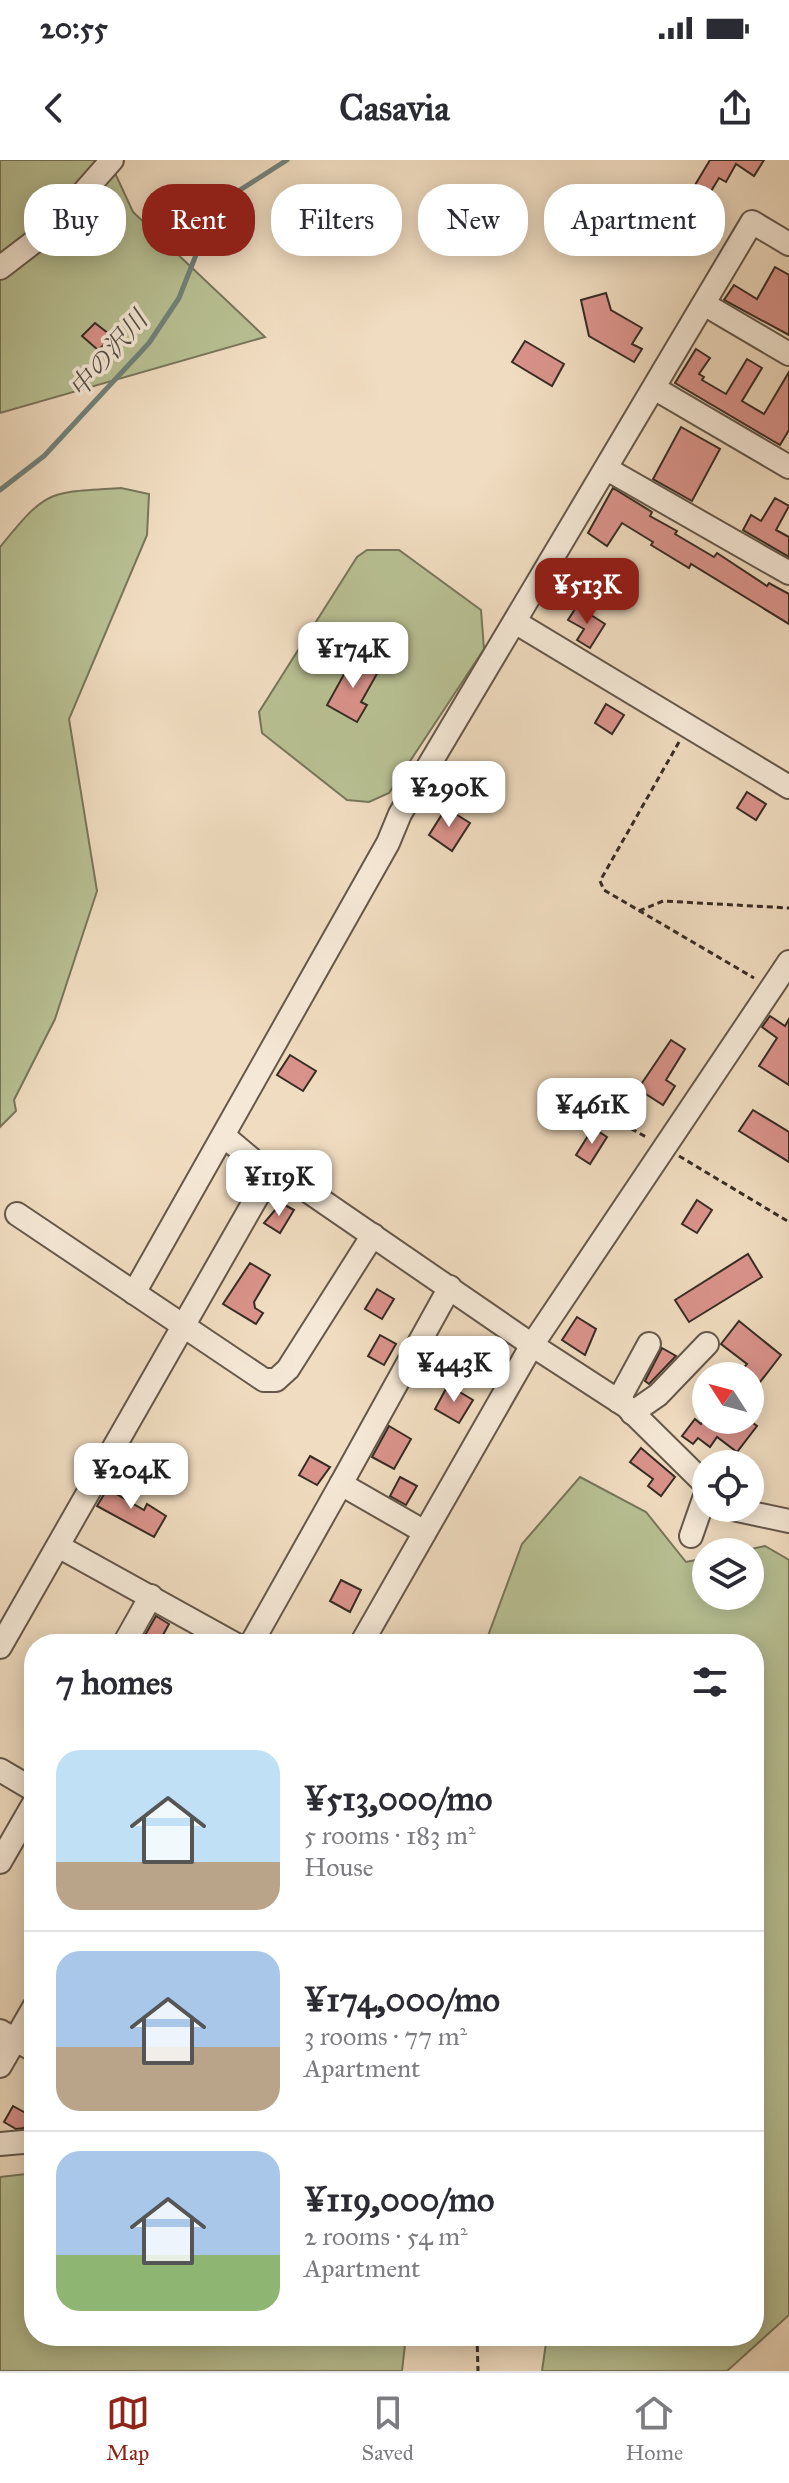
<!DOCTYPE html>
<html lang="en">
<head>
<meta charset="utf-8">
<style>
  body { margin:0; font-family:"IM FELL Great Primer","Noto Serif JP",serif; background:#f2f2f3; color:#2b2b33; height:100vh; display:flex; flex-direction:column; font-size:30px; white-space:nowrap }
  * { box-sizing:border-box; margin:0 }
  p { font-size:26px; color:#7c7c81 }
  .icon { flex:none; width:44px; height:44px; fill:none; stroke:currentColor; stroke-width:2; stroke-linecap:round; stroke-linejoin:round }
  .map { position:relative; flex:1; overflow:hidden }
  .side { position:absolute; left:24px; top:1474px; width:740px; height:712px; display:flex; flex-direction:column; background:#fff; border-radius:32px; box-shadow:0 4px 20px #0003 }
  .side>* { flex:none }
  .hud { position:absolute; left:24px; top:24px; width:742px; height:72px; display:flex; gap:16px }
  .needle { width:52px; rotate:306deg }
  .buttons { position:absolute; left:692px; top:1202px; display:grid; gap:16px }
  .buttons a { display:grid; place-items:center; width:72px; height:72px; border-radius:50%; background:#fff; box-shadow:0 4px 20px #0003; font-size:40px }
  .price { position:absolute; translate:-50% -68px; padding:0 18px; border-radius:16px; background:#fff; color:#222; font-size:26px; line-height:52px; filter:drop-shadow(0 2px 4px #0008) }
  .price::after { content:''; position:absolute; left:50%; top:48px; width:24px; height:18px; margin-left:-12px; background:inherit; clip-path:polygon(0 0,100% 0,50% 100%) }
  .price.on { background:#8f2418; color:#fff }
  ul { padding:0; list-style:none }
  li { display:flex; align-items:center; gap:24px; height:200px; padding:0 32px }
  li+li { border-top:2px solid #e1e1e2 }
  li span { display:grid; place-items:center; flex:none; width:224px; height:160px; border-radius:24px; color:#555 }
  li>.icon { margin-inline-start:auto }
  span .icon { width:96px; height:96px; fill:#fffc; stroke-width:1 }
  li b { font-size:34px }
  h2 { display:flex; justify-content:space-between; align-items:center; height:96px; padding:0 32px; font-size:34px }
  .tag { padding:0 28px; border-radius:32px; background:#fff; box-shadow:0 4px 20px #0003; font-size:28px; line-height:72px }
  .tag.on { background:#8f2418; color:#fff }
  .status { display:flex; justify-content:space-between; align-items:center; height:56px; padding:0 40px; background:#fff; direction:ltr }
  .status svg { height:22px; fill:currentColor }
  header { display:flex; justify-content:space-between; align-items:center; height:104px; padding:0 32px; background:#fff; font-size:36px; font-weight:700 }
  .tab-bar { display:flex; justify-content:space-around; align-items:center; height:112px; border-top:2px solid #e1e1e2; background:#fff; font-size:22px; color:#7c7c81 }
  .tab-bar a { display:grid; justify-items:center; gap:4px }
  .tab-bar .on { color:#8f2418 }
  .map>svg:first-child { display:block }
  .green { fill:#b8c093; stroke:#78765b; stroke-width:2 }
  .lines { fill:none; stroke-linecap:round; stroke-linejoin:round }
  .stream { stroke:#72827b; stroke-width:5 }
  .building { fill:#da938b; stroke:#372c23; stroke-width:2 }
  .minor-casing { stroke:#65584a; stroke-width:26 }
  .path { stroke:#372c23; stroke-width:3; stroke-dasharray:6 4; stroke-linecap:butt }
  .minor { stroke:#f5e8d6; stroke-width:22 }
  .labels { text-anchor:middle; dominant-baseline:central; stroke-width:7; stroke-linejoin:round; paint-order:stroke }
  .water-label { font-size:26px; font-style:italic; fill:#505048; stroke:#f5e8d6 }
</style>
</head>
<body>
<div class="status"><b>20:55</b><svg viewBox="0 0 49 12"><path d="M0 12V9h3v3zM5 12V6h3v6zM10 12V3h3v9zM15 12V0h3v12zM26 1h20v11H26zM47 4h2v5h-2z"/></svg></div>
<header><svg class="icon" aria-label="back" viewBox="0 0 24 24"><path d="M15 5l-7 7 7 7"/></svg>Casavia<svg class="icon" aria-label="share" viewBox="0 0 24 24"><path d="M12 15V3M7 8l5-5 5 5M5 13v7h14v-7"/></svg></header>
<div class="map">
<svg width="789" height="2211" viewBox="0 0 789 2211">
  <rect width="100%" height="100%" fill="#f0dcc0"/>
  <filter id="stains"><feTurbulence type="fractalNoise" baseFrequency=".0025" numOctaves="4"/><feColorMatrix values="0 0 0 0 .2 0 0 0 0 .09 0 0 0 0 .02 0 0 0 .5 -.17"/></filter>
  <radialGradient id="worn" r=".72"><stop offset=".6" stop-color="#630" stop-opacity="0"/><stop offset="1" stop-color="#630" stop-opacity=".3"/></radialGradient>
  <!-- green -->
  <g class="green">
    <path d="M 0,0 L 109,0 L 133,52 L 265,177 L 0,253 Z"/>
    <path d="M 121,328 L 149,334 L 147,375 L 69,559 L 97,731 L 55,859 L 14,940 L 16,951 L 0,967 L 0,387 C 48,328 47,333 121,328 Z"/>
    <path d="M 367,390 L 399,390 L 481,450 L 484,489 L 389,633 L 369,642 L 347,640 L 262,573 L 259,552 L 357,397 Z"/>
    <path d="M 580,1317 L 646,1352 L 686,1402 L 706,1398 L 706,1436 L 750,1436 L 750,1392 L 737,1392 L 765,1386 L 789,1400 L 789,2155 L 727,2211 L 542,2211 L 547,2176 L 754,2176 L 754,1484 L 485,1484 L 522,1384 Z"/>
    <path d="M 34,2013 L 34,2176 L 406,2176 L 402,2211 L 0,2211 L 0,2017 Z"/>
  </g>
  <g class="lines">
    <!-- stream -->
    <path class="stream" d="M 0,330 L 44,296 L 149,183 L 179,138 L 211,57 L 226,39 L 287,0"/>
  </g>
  <!-- building -->
  <g class="building">
    <path d="M 710,0 L 764,0 L 754,16 L 736,4 L 726,22 L 719,18 L 694,59 L 680,50 Z"/>
    <path d="M 775,107 L 789,115 L 789,175 L 724,140 L 734,125 L 757,139 Z"/>
    <path d="M 606,133 L 611,150 L 642,168 L 632,184 L 642,189 L 634,202 L 589,176 L 581,140 Z"/>
    <path d="M 95,163 L 113,177 L 98,190 L 82,176 Z"/>
    <path d="M 525,181 L 564,204 L 552,226 L 512,202 Z"/>
    <path d="M 696,189 L 710,198 L 699,214 L 704,217 L 702,220 L 726,234 L 747,199 L 762,208 L 742,241 L 764,254 L 789,212 L 789,270 L 780,285 L 675,223 Z"/>
    <path d="M 681,267 L 720,289 L 692,341 L 653,319 Z"/>
    <path d="M 613,328 L 652,352 L 650,356 L 677,371 L 675,374 L 714,397 L 717,393 L 767,426 L 769,423 L 789,434 L 789,464 L 691,404 L 689,408 L 651,385 L 653,382 L 622,363 L 607,386 L 588,373 Z"/>
    <path d="M 775,338 L 789,346 L 776,370 L 789,377 L 789,397 L 743,370 L 751,355 L 761,361 Z"/>
    <path d="M 577,446 L 605,464 L 590,488 L 577,480 L 584,469 L 568,460 Z"/>
    <path d="M 353,498 L 378,512 L 361,542 L 367,545 L 357,562 L 327,545 Z"/>
    <path d="M 606,544 L 624,555 L 612,574 L 595,563 Z"/>
    <path d="M 747,632 L 766,644 L 756,660 L 737,648 Z"/>
    <path d="M 446,648 L 470,663 L 452,691 L 429,675 Z"/>
    <path d="M 770,856 L 785,866 L 789,859 L 789,925 L 759,906 L 777,878 L 762,867 Z"/>
    <path d="M 671,880 L 685,889 L 666,920 L 675,926 L 663,945 L 638,929 Z"/>
    <path d="M 290,895 L 316,911 L 303,931 L 277,915 Z"/>
    <path d="M 753,950 L 789,972 L 789,1002 L 739,971 Z"/>
    <path d="M 593,968 L 607,977 L 590,1004 L 576,995 Z"/>
    <path d="M 697,1040 L 712,1050 L 697,1073 L 682,1064 Z"/>
    <path d="M 281,1043 L 294,1050 L 280,1073 L 264,1063 Z"/>
    <path d="M 748,1094 L 762,1117 L 689,1162 L 675,1140 Z"/>
    <path d="M 250,1103 L 270,1115 L 254,1142 L 255,1148 L 263,1153 L 256,1164 L 223,1144 Z"/>
    <path d="M 377,1129 L 394,1139 L 382,1159 L 365,1149 Z"/>
    <path d="M 577,1157 L 596,1169 L 585,1195 L 562,1180 Z"/>
    <path d="M 739,1161 L 781,1195 L 750,1235 L 750,1216 L 737,1216 L 747,1204 L 721,1184 Z"/>
    <path d="M 380,1175 L 396,1184 L 384,1205 L 368,1196 Z"/>
    <path d="M 432,1188 L 458,1203 L 450,1217 L 424,1202 Z"/>
    <path d="M 662,1188 L 676,1196 L 649,1224 L 645,1221 Z"/>
    <path d="M 448,1225 L 473,1240 L 459,1263 L 435,1249 Z"/>
    <path d="M 695,1259 L 701,1264 L 704,1260 L 749,1260 L 757,1266 L 737,1292 L 717,1277 L 710,1287 L 698,1278 L 693,1284 L 682,1276 Z"/>
    <path d="M 389,1266 L 411,1279 L 394,1309 L 372,1297 Z"/>
    <path d="M 641,1288 L 675,1317 L 661,1336 L 648,1326 L 653,1319 L 630,1302 Z"/>
    <path d="M 310,1296 L 330,1307 L 317,1325 L 299,1315 Z"/>
    <path d="M 400,1317 L 417,1326 L 406,1345 L 390,1336 Z"/>
    <path d="M 112,1321 L 123,1328 L 118,1335 L 144,1350 L 147,1344 L 166,1356 L 154,1377 L 97,1346 Z"/>
    <path d="M 341,1420 L 361,1430 L 350,1452 L 330,1441 Z"/>
    <path d="M 156,1456 L 169,1464 L 158,1484 L 140,1484 Z"/>
    <path d="M 13,1946 L 31,1956 L 24,1968 L 16,1969 L 4,1962 Z"/>
  </g>
  <g class="lines">
    <!-- minor casing -->
    <g class="minor-casing">
      <g id="minor">
        <path d="M 0,108 L 52,68 L 112,0"/>
        <path d="M 704,144 L 789,194"/>
        <path d="M 654,228 L 789,307"/>
        <path d="M 607,309 L 789,413"/>
        <path d="M 515,462 L 789,627"/>
        <path d="M 224,976 L 274,1018"/>
        <path d="M 17,1054 L 264,1220 L 276,1220 L 288,1209 L 373,1075"/>
        <path d="M 134,1133 L 388,683 L 400,654 L 752,62 L 789,84"/>
        <path d="M 618,1241 L 649,1184"/>
        <path d="M 632,1253 L 658,1235 L 707,1184"/>
        <path d="M 728,1348 L 789,1361"/>
        <path d="M 423,1371 L 341,1324 L 450,1127"/>
        <path d="M 691,1376 L 706,1333"/>
        <path d="M 58,1386 L 235,1484"/>
        <path d="M 124,1484 L 151,1436"/>
        <path d="M 251,1484 L 341,1324"/>
        <path d="M 361,1484 L 532,1185 L 626,1246 L 706,1325"/>
        <path d="M 0,1487 L 262,1028 L 274,1018 L 302,1027 L 532,1185 L 789,802"/>
        <path d="M 0,1610 L 34,1630"/>
        <path d="M 0,1702 L 34,1643"/>
        <path d="M 34,1847 L 15,1880 L 34,1890"/>
        <path d="M 0,1871 L 15,1880 L 0,1906"/>
        <path d="M 0,1984 L 34,1981"/>
      </g>
    </g>
    <!-- path -->
    <g class="path">
      <path d="M 679,582 L 600,721 L 604,730 L 754,818"/>
      <path d="M 639,751 L 663,741 L 789,748"/>
      <path d="M 561,930 L 648,978"/>
      <path d="M 679,996 L 789,1062"/>
      <path d="M 477,2176 L 478,2211"/>
    </g>
    <!-- minor -->
    <use href="#minor" class="minor"/>
  </g>
  <g class="labels">
    <!-- water labels -->
    <g class="water-label">
      <text transform="translate(108 194) rotate(-49)">中の沢川</text>
    </g>
  </g>
  <rect width="100%" height="100%" filter="url(#stains)"/>
  <rect width="100%" height="100%" fill="url(#worn)"/>
</svg>
<div class="buttons">
<a><svg class="needle" viewBox="-14 -14 28 28"><path d="M0-13l5 13h-10z" fill="#e53935"/><path d="M0 13l5-13h-10z" fill="#7c7c81"/></svg></a>
<a><svg class="icon" aria-label="locate" viewBox="0 0 24 24"><circle cx="12" cy="12" r="6"/><path d="M12 2v4M12 18v4M2 12h4M18 12h4"/></svg></a>
<a><svg class="icon" aria-label="layers" viewBox="0 0 24 24"><path d="M12 4l9 5-9 5-9-5zM3 14l9 5 9-5"/></svg></a>
</div>
<b class="price on" style="left:587px;top:466px">¥513K</b>
<b class="price" style="left:353px;top:530px">¥174K</b>
<b class="price" style="left:449px;top:669px">¥290K</b>
<b class="price" style="left:592px;top:986px">¥461K</b>
<b class="price" style="left:279px;top:1058px">¥119K</b>
<b class="price" style="left:454px;top:1244px">¥443K</b>
<b class="price" style="left:131px;top:1351px">¥204K</b>
<div class="hud">
<a class="tag">Buy</a>
<a class="tag on">Rent</a>
<a class="tag">Filters</a>
<a class="tag">New</a>
<a class="tag">Apartment</a>
</div>
<section class="side">
<h2>7 homes<svg class="icon" aria-label="filters" viewBox="0 0 24 24"><path d="M4 7h16M4 17h16"/><circle cx="9" cy="7" r="2"/><circle cx="15" cy="17" r="2"/></svg></h2>
<ul>
<li><span style="background:linear-gradient(#bfe0f5 70%,#b9a48a 0)"><svg class="icon" aria-label="home" viewBox="0 0 24 24"><path d="M3 11l9-7 9 7M6 9v11h12V9"/></svg></span><div><b>¥513,000/mo</b><p>5 rooms · 183 m²</p><p>House</p></div></li>
<li><span style="background:linear-gradient(#a9c7e8 60%,#b9a48a 0)"><svg class="icon" aria-label="home" viewBox="0 0 24 24"><path d="M3 11l9-7 9 7M6 9v11h12V9"/></svg></span><div><b>¥174,000/mo</b><p>3 rooms · 77 m²</p><p>Apartment</p></div></li>
<li><span style="background:linear-gradient(#a9c7e8 65%,#8fb573 0)"><svg class="icon" aria-label="home" viewBox="0 0 24 24"><path d="M3 11l9-7 9 7M6 9v11h12V9"/></svg></span><div><b>¥119,000/mo</b><p>2 rooms · 54 m²</p><p>Apartment</p></div></li>
</ul>
</section>
</div>
<nav class="tab-bar">
<a class="on"><svg class="icon" aria-label="map" viewBox="0 0 24 24"><path d="M3 6l6-2 6 2 6-2v14l-6 2-6-2-6 2zM9 4v14M15 6v14"/></svg>Map</a>
<a><svg class="icon" aria-label="saved" viewBox="0 0 24 24"><path d="M7 4h10v16l-5-4-5 4z"/></svg>Saved</a>
<a><svg class="icon" aria-label="home" viewBox="0 0 24 24"><path d="M3 11l9-7 9 7M6 9v11h12V9"/></svg>Home</a>
</nav>
</body>
</html>
